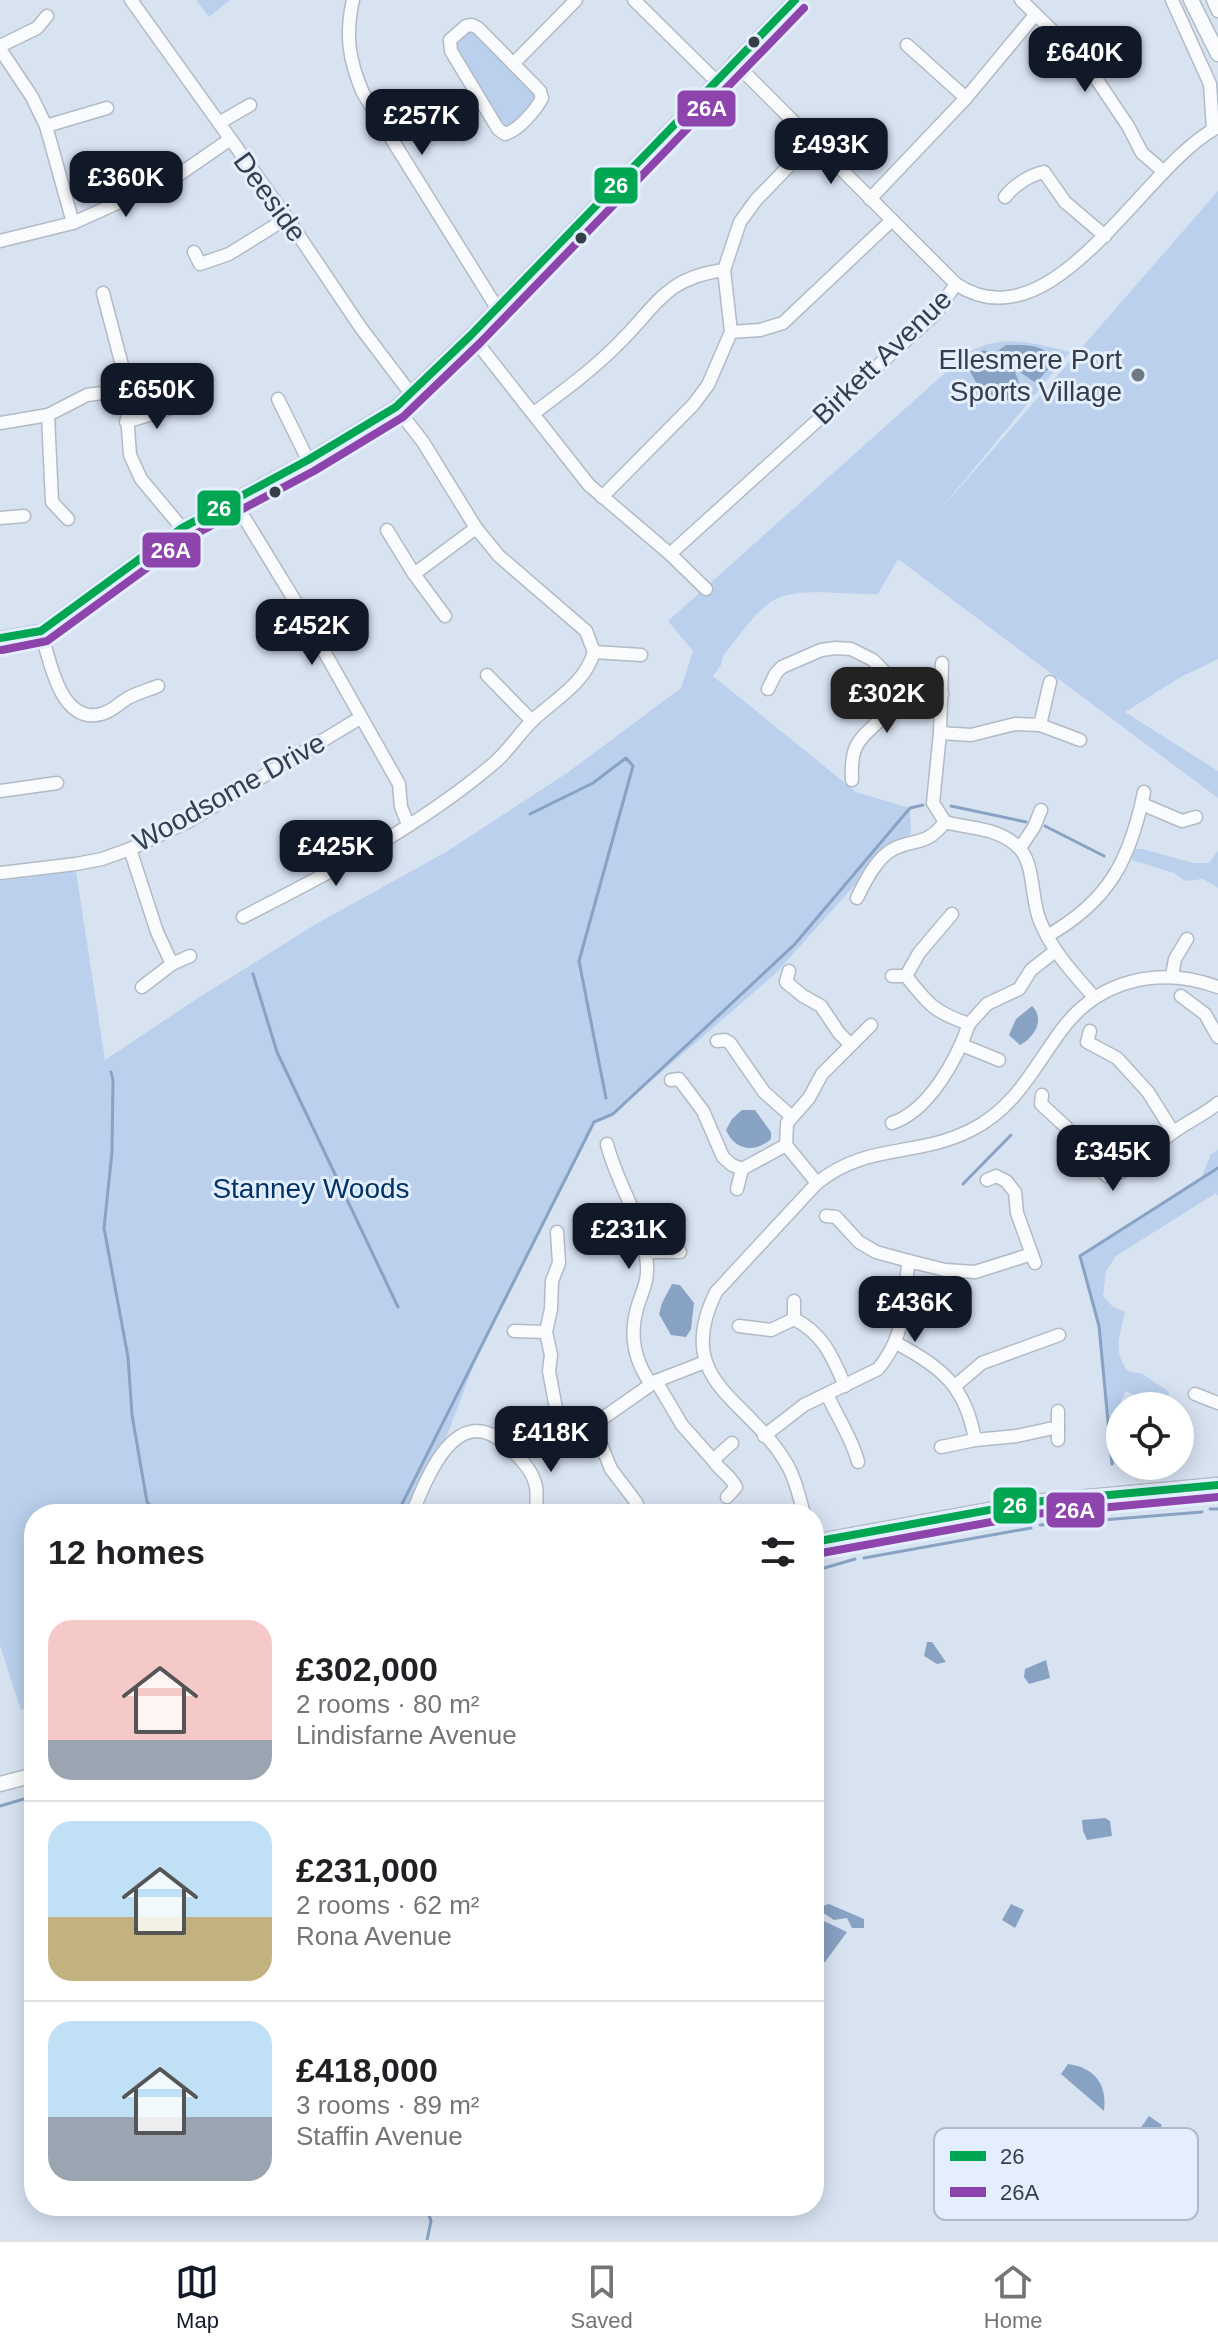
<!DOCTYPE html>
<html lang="en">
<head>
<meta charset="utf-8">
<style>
  body { margin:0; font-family:Helvetica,sans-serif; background:#f2f2f2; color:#202124; height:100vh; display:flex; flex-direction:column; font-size:30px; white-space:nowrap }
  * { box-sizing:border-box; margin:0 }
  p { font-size:26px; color:#757577 }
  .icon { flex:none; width:44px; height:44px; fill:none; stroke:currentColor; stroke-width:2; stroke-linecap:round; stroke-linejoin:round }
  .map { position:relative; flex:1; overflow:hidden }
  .panel { position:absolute; left:24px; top:1504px; width:800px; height:712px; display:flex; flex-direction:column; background:#fff; border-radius:32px; box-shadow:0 4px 20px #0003 }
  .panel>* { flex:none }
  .tools { position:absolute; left:1106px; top:1392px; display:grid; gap:16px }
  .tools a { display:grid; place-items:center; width:88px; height:88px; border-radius:50%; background:#fff; box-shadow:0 4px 20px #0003; font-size:40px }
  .price { position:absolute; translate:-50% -68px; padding:0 18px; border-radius:16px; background:#111827; color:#fff; font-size:26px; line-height:52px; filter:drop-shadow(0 2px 4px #0008) }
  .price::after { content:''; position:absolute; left:50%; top:48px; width:24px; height:18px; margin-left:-12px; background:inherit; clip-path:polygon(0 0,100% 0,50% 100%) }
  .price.current { background:#222; color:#fff }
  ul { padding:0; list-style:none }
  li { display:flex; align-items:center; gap:24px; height:200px; padding:0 24px }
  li+li { border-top:2px solid #e0e0e0 }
  li span { display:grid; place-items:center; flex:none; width:224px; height:160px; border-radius:24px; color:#555 }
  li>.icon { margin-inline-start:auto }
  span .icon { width:96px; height:96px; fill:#fffc; stroke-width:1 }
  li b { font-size:34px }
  h2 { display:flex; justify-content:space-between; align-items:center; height:96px; padding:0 24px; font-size:34px }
  .dock { display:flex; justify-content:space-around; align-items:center; height:112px; border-top:2px solid #e0e0e0; background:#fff; font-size:22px; color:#757577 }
  .dock a { display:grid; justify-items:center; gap:4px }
  .dock .current { color:#111827 }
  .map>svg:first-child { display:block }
  .green { fill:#bad0ec }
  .water { fill:#88a2c3 }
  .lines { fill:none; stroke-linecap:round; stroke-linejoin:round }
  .stream { stroke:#88a2c3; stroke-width:3 }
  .minor-casing { stroke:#b2bac5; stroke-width:15 }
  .major-casing { stroke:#b2bac5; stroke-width:17 }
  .minor { stroke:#f9fbfd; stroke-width:12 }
  .major { stroke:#f9fbfd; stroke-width:14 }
  .bus-1-casing { stroke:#e3effe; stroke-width:14 }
  .bus-2-casing { stroke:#e3effe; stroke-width:14 }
  .bus-1 { stroke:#00a651; stroke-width:8 }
  .bus-2 { stroke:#8e44ad; stroke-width:8 }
  .bus-dot { fill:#363e48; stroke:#e3effe; stroke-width:3 }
  .poi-dot { fill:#6f7884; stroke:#e3effe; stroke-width:3 }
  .labels { text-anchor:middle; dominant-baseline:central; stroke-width:6; stroke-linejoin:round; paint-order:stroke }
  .street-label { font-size:28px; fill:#363e48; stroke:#e3effe }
  .poi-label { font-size:28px; fill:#363e48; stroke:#e3effe; text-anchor:end }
  .park-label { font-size:28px; fill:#023367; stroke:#e3effe }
  .key { fill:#e3effe; stroke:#afbac7; stroke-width:2 }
  .key-label { font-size:22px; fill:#363e48 }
  .line-badge { stroke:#e3effe; stroke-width:3 }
  .badge-label { font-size:22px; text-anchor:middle; font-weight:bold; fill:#fff }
</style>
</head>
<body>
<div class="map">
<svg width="1218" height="2240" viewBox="0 0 1218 2240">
  <rect width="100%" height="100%" fill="#d8e3f2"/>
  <!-- green -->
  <g class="green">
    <path d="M 196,0 L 230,0 L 209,17 Z"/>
    <path d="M 474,28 L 534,90 L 538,98 L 511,128 L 505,129 L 457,54 L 454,41 L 465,31 Z"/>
    <path d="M 1218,191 L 1218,659 L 1179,678 L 1125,712 L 1218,771 L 1218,798 L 898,559 L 878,594 C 848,596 792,584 768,604 C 751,617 737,639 723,656 L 721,665 L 713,676 L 856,792 L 910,808 L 911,834 L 885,848 L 854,886 L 775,974 L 613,1114 L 594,1122 L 518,1270 L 475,1362 L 445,1440 L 403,1514 L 34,1514 L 34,1706 L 21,1710 L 0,1646 L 0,881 L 76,871 L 105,1060 L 198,998 L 316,924 L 446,852 L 567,773 L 681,688 L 693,651 L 668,621 L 965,355 C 998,332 1035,343 1070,352 L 935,516 Z"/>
    <path d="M 1133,849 L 1142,849 L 1194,863 L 1209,863 L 1218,851 L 1218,888 L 1203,879 L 1185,881 L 1174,873 L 1132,860 Z"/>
    <path d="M 1218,1150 L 1218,1196 L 1216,1193 L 1116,1256 L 1106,1271 L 1103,1296 L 1112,1306 L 1125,1312 C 1120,1335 1112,1351 1128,1371 L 1143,1374 L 1169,1392 L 1166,1406 L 1157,1406 L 1126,1391 L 1121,1402 L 1122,1406 L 1120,1406 L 1120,1465 L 1112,1464 L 1099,1327 L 1080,1256 L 1202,1176 L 1211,1154 Z"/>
  </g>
  <!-- water -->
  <g class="water">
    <path d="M 1006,345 C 1021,345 1038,344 1050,354 L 1050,367 L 1036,383 L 1014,368 C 1018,384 1023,381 1013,398 L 1001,402 L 977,384 L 966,364 L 971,356 L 984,350 L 1000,359 L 999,350 Z"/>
    <path d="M 1032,1006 C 1045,1019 1035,1037 1020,1045 L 1009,1035 L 1016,1019 Z"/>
    <path d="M 742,1110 L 755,1110 L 771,1132 L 771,1139 C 755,1153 735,1151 726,1130 L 732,1119 Z"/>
    <path d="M 672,1284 L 680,1285 L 694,1303 L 691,1329 L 686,1337 L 671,1335 L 659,1314 L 662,1303 Z"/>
    <path d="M 927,1642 L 932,1642 L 946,1662 L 937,1664 L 924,1656 Z"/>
    <path d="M 1046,1660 L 1050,1678 L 1029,1684 L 1024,1677 L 1025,1669 Z"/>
    <path d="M 1105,1818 L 1110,1821 L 1112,1836 L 1087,1840 L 1083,1831 L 1082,1820 Z"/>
    <path d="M 829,1904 L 864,1919 L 864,1928 L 852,1928 L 847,1918 L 834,1920 L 825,1914 L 818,1913 L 822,1906 Z"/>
    <path d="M 1011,1904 L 1024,1910 L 1015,1928 L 1002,1920 Z"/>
    <path d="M 816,1920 L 824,1921 L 847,1932 L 825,1962 L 814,1958 Z"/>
    <path d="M 1068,2064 C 1096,2068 1107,2085 1104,2111 L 1061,2074 Z"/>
    <path d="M 1149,2116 L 1162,2125 L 1150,2143 L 1138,2132 Z"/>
    <path d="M 985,2127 C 996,2134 1003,2138 1003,2152 C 992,2152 977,2147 971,2136 L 977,2130 Z"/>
  </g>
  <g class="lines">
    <!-- stream -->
    <g class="stream">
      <path d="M 951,806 L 1026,822"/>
      <path d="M 530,814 L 593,783 L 626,758 L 633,766 L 579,961 L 606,1098"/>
      <path d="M 1045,826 L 1104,856"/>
      <path d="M 253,974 L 277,1052 L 398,1307"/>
      <path d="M 111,1072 L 113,1080 L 112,1152 L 104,1228 L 128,1357 L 132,1415 L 147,1502 L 159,1514"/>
      <path d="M 963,1184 L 1011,1135"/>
      <path d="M 1112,1464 L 1099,1326 L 1080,1256 L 1218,1168"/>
      <path d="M 1210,1509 L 1218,1509"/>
      <path d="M 397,1514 L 594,1122 L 613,1114 L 794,945 L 910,808 L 923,805"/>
      <path d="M 1040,1525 L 1202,1512"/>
      <path d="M 864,1558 L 1031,1528"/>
      <path d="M 814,1571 L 855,1559"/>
      <path d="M 0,1806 L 34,1796"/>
      <path d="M 426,2206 L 431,2221 L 427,2240"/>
    </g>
    <!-- minor casing -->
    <g class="minor-casing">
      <g id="minor">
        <path d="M 131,0 L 287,218 L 361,328 L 411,394"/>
        <path d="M 353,0 C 345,35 349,61 363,93 L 497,308"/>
        <path d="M 634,0 L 716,81"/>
        <path d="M 1021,0 L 1067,45 L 1095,77 L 1128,126 L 1142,153 L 1163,171"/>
        <path d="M 1172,0 L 1210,84 L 1213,129"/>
        <path d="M 1213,0 L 1218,11"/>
        <path d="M 472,25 L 478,28 L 540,91 L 542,98 C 535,111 519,130 505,134 L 498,129 L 451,51 L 450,40 L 466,26 Z"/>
        <path d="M 907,45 L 966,98"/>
        <path d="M 0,46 L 37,28 L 47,16"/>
        <path d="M 0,49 L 32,97 L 46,126 L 73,223"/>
        <path d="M 734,62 L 956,284"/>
        <path d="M 514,63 L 576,0"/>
        <path d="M 219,123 L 250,105"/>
        <path d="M 46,126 L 107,108"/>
        <path d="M 1005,197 C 1014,185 1030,175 1044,172 L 1065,202 L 1105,236"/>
        <path d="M 870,199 L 966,98 L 1035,15"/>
        <path d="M 0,241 L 73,223 L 177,176 L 229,140"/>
        <path d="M 194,252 L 200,264 L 229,254 L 287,218"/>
        <path d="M 103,293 L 124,373 L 130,455 L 141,479 L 182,528"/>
        <path d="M 731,332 L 760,330 L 783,323 L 892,220"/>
        <path d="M 471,335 L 589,485 L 670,554 L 706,589"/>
        <path d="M 278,399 L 308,460"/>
        <path d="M 534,413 C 562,392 591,371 616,346 C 656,308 663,278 724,270 L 740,222 L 756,200 L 812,142"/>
        <path d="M 48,415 L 52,502 L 68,519"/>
        <path d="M 126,422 L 177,406"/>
        <path d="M 0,423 L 48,415 L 87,395 L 125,390"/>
        <path d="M 602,497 L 693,405 L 708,385 L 731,332 L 724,270"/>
        <path d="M 234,501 L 303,614 L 399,784 L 401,807 L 408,824"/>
        <path d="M 0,518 L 24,516"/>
        <path d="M 387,530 L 414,574 L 476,528"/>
        <path d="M 670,554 L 934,315 L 956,284 C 1054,349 1144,164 1218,127"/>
        <path d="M 414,574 L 445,616"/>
        <path d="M 41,631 C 49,658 60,725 101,714 C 112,712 119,703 128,698 C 137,693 148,690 158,686"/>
        <path d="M 0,638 L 41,631 L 182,528 L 308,460 L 396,407 L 471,335 L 795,0"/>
        <path d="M 594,652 L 641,655"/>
        <path d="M 942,663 L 940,733 L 933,803 L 945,822 C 970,829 995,827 1016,845 C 1036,861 1030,898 1040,921 C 1052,951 1073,973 1094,997"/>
        <path d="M 487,675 L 532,721"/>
        <path d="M 768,689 L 776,673 L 782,667 L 821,650 L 836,648 L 851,649 L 873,660 L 900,688 L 942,694"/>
        <path d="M 1040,725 L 1080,740"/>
        <path d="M 940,733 L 971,735 L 1015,724 L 1040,725 L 1050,682"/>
        <path d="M 852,780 C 850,737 863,740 888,711 C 893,705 896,695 900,688"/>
        <path d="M 0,791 L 57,783"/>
        <path d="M 1142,804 L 1182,821 L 1196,817"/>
        <path d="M 1020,848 L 1034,827 L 1041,810"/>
        <path d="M 130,849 L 157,932 L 172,964 L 190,956"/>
        <path d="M 0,873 L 76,864 L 102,859 L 130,849 L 189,821 L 360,718"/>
        <path d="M 857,898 C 865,882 875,861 890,851 C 912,837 924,849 945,822"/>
        <path d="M 243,917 C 329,873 419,827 493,764 C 509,751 519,733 534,719 C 557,698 585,683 594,652 L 586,631 L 499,556 L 476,528 L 423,442 L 396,407"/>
        <path d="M 1047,936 C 1109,901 1130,860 1144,792"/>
        <path d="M 789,971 L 786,982 L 803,996 L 821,1006 L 839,1033 L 850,1044"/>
        <path d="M 892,976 L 906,976 C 928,1004 934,1012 969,1024 L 987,1004 L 1019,989 L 1031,970 L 1054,952"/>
        <path d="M 906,976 L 919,953 L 952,914"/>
        <path d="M 1172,976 L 1175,959 L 1187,939"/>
        <path d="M 142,987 L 172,964"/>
        <path d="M 1181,996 L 1205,1014 L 1218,1037"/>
        <path d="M 1090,1031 L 1087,1042 L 1117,1058 L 1148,1092 L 1173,1132"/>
        <path d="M 717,1041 L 725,1040 L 730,1043 L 764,1092 L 792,1117"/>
        <path d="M 962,1045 L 999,1060"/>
        <path d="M 671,1080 L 679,1079 L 703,1111 L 723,1157 L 732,1165 L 742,1169"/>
        <path d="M 1042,1095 L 1041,1104 L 1066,1127 L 1079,1149 L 1107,1176 C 1140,1170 1149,1149 1175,1131 C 1189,1121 1205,1114 1218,1103"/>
        <path d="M 892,1123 C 929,1111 957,1059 969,1024"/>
        <path d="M 607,1144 C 617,1185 645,1222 647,1266 C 648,1280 643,1290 639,1302 C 629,1331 633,1359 651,1384"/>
        <path d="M 987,1180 L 996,1176 L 1006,1181 L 1015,1192 L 1017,1213 L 1035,1263"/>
        <path d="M 817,1183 L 786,1145 L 787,1123 L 809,1098 L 822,1074 L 871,1025"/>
        <path d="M 737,1189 L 742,1169 L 786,1145"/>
        <path d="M 826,1216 L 836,1217 L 859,1242 L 876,1252 L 909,1261"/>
        <path d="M 645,1252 L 680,1252"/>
        <path d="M 794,1301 L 794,1319 C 823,1333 833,1358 845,1386"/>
        <path d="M 739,1326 L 771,1330 L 794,1319"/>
        <path d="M 514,1331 L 546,1332 L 551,1355 L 549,1371 L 560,1430"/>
        <path d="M 546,1332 L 551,1309 L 552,1281 L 559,1263 L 557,1232"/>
        <path d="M 896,1343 C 942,1367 966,1387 975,1440 L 941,1447"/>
        <path d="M 656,1381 L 682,1425 L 713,1460 L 732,1443"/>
        <path d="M 955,1386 L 982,1363 L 1059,1335"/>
        <path d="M 827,1394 C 837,1417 853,1440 858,1462"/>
        <path d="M 1195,1394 L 1218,1403"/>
        <path d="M 1058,1411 L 1058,1440"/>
        <path d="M 593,1425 L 611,1469 L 636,1502 L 640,1514"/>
        <path d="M 764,1436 L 804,1405 L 878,1369 C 908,1333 901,1304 909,1261 L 945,1270 L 975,1272 L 1032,1254"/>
        <path d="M 975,1440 L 1017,1436 L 1058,1427"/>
        <path d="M 519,1457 L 532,1443 L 544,1436 L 560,1430 L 593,1425 L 656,1381 L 705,1362"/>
        <path d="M 713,1460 C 720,1471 730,1475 736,1487 L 727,1497"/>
        <path d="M 412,1514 C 426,1479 456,1400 505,1444 C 517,1455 531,1468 535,1483 C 539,1494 534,1504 538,1514"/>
        <path d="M 804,1514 C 799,1496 795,1477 785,1461 C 747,1398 672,1381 716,1292 L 817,1183 C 868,1142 916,1158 971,1130 C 1015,1108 1033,1069 1060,1032 C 1098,979 1159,966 1218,987"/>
      </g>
    </g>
    <!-- major casing -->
    <g class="major-casing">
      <g id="major">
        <path d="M 1191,0 L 1218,54"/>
        <path d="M 814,1542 L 1033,1502 L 1218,1485"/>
        <path d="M 0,1784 L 34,1775"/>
      </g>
    </g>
    <!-- minor -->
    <use href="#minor" class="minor"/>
    <!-- major -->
    <use href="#major" class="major"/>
    <!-- bus-1 casing -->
    <g class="bus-1-casing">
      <g id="bus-1">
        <path d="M 0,638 L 41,631 L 182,528 L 308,460 L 396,407 L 471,335 L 795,0"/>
        <path d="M 814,1542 L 1033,1502 L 1218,1485"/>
      </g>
    </g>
    <!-- bus-2 casing -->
    <g class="bus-2-casing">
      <g id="bus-2">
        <path d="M 2,650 L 47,641 L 188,538 L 314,471 L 403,417 L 480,343 L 804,8"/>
        <path d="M 816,1554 L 1035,1514 L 1218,1497"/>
      </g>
    </g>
    <!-- bus-1 -->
    <use href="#bus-1" class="bus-1"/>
    <!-- bus-2 -->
    <use href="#bus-2" class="bus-2"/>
  </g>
  <!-- markers -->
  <g class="bus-dot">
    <circle cx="754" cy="42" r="7"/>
    <circle cx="581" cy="238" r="7"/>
    <circle cx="275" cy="492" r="7"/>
  </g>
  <circle class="poi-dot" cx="1138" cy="375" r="8"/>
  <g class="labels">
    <!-- street labels -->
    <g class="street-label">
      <text transform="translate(270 197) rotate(54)">Deeside</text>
      <text transform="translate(882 357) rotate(-44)">Birkett Avenue</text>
      <text transform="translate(229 792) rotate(-29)">Woodsome Drive</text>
    </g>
    <!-- poi labels -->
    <g class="poi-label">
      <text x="1122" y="359">Ellesmere Port<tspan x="1122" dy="32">Sports Village</tspan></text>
    </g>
    <!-- park labels -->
    <g class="park-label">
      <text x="311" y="1188">Stanney Woods</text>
    </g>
  </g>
  <!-- legend -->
  <rect x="934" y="2128" width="264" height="92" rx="12" class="key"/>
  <rect x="950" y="2151" width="36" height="10" fill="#00a651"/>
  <rect x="950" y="2187" width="36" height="10" fill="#8e44ad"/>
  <g class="key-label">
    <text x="1000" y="2164">26</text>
    <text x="1000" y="2200">26A</text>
  </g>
  <g class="line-badge">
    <rect x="676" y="89" width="61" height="39" rx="8" fill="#8e44ad"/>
    <rect x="593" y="166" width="46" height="39" rx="8" fill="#00a651"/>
    <rect x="196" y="489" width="46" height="38" rx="8" fill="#00a651"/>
    <rect x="141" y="531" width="61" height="38" rx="8" fill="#8e44ad"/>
    <rect x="992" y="1486" width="46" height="39" rx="8" fill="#00a651"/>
    <rect x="1045" y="1491" width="61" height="38" rx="8" fill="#8e44ad"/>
  </g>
  <g class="badge-label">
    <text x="707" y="116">26A</text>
    <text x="616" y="193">26</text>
    <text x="219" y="516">26</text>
    <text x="171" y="558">26A</text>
    <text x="1015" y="1513">26</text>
    <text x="1075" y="1518">26A</text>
  </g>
</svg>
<div class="tools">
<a><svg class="icon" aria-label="locate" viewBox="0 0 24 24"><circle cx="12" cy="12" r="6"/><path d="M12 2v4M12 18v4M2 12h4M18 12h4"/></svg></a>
</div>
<b class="price" style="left:1085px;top:94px">£640K</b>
<b class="price" style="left:422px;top:157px">£257K</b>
<b class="price" style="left:831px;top:186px">£493K</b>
<b class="price" style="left:126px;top:219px">£360K</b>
<b class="price" style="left:157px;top:431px">£650K</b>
<b class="price" style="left:312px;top:667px">£452K</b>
<b class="price current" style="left:887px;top:735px">£302K</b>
<b class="price" style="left:336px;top:888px">£425K</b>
<b class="price" style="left:1113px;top:1193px">£345K</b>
<b class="price" style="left:629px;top:1271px">£231K</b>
<b class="price" style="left:915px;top:1344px">£436K</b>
<b class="price" style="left:551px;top:1474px">£418K</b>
<section class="panel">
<h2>12 homes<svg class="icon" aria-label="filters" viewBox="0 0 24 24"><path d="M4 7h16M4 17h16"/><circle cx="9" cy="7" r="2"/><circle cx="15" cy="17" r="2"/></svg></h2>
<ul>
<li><span style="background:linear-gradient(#f6c9c9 75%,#9aa5b1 0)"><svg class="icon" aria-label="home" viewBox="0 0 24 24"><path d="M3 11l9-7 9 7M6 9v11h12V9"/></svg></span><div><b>£302,000</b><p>2 rooms · 80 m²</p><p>Lindisfarne Avenue</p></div></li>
<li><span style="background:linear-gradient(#bfe0f5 60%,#c2b280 0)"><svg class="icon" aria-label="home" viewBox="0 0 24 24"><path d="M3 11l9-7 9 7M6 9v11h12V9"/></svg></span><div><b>£231,000</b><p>2 rooms · 62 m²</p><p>Rona Avenue</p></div></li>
<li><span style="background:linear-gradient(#bfe0f5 60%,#9aa5b1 0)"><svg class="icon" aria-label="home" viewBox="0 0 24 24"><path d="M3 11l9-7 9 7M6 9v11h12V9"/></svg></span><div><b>£418,000</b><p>3 rooms · 89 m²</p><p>Staffin Avenue</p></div></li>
</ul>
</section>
</div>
<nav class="dock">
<a class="current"><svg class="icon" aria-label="map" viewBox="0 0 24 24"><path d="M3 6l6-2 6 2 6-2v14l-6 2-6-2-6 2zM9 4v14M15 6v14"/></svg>Map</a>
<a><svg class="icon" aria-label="saved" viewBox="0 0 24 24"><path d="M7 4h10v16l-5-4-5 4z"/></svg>Saved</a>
<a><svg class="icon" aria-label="home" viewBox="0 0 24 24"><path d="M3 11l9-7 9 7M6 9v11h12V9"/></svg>Home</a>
</nav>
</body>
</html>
